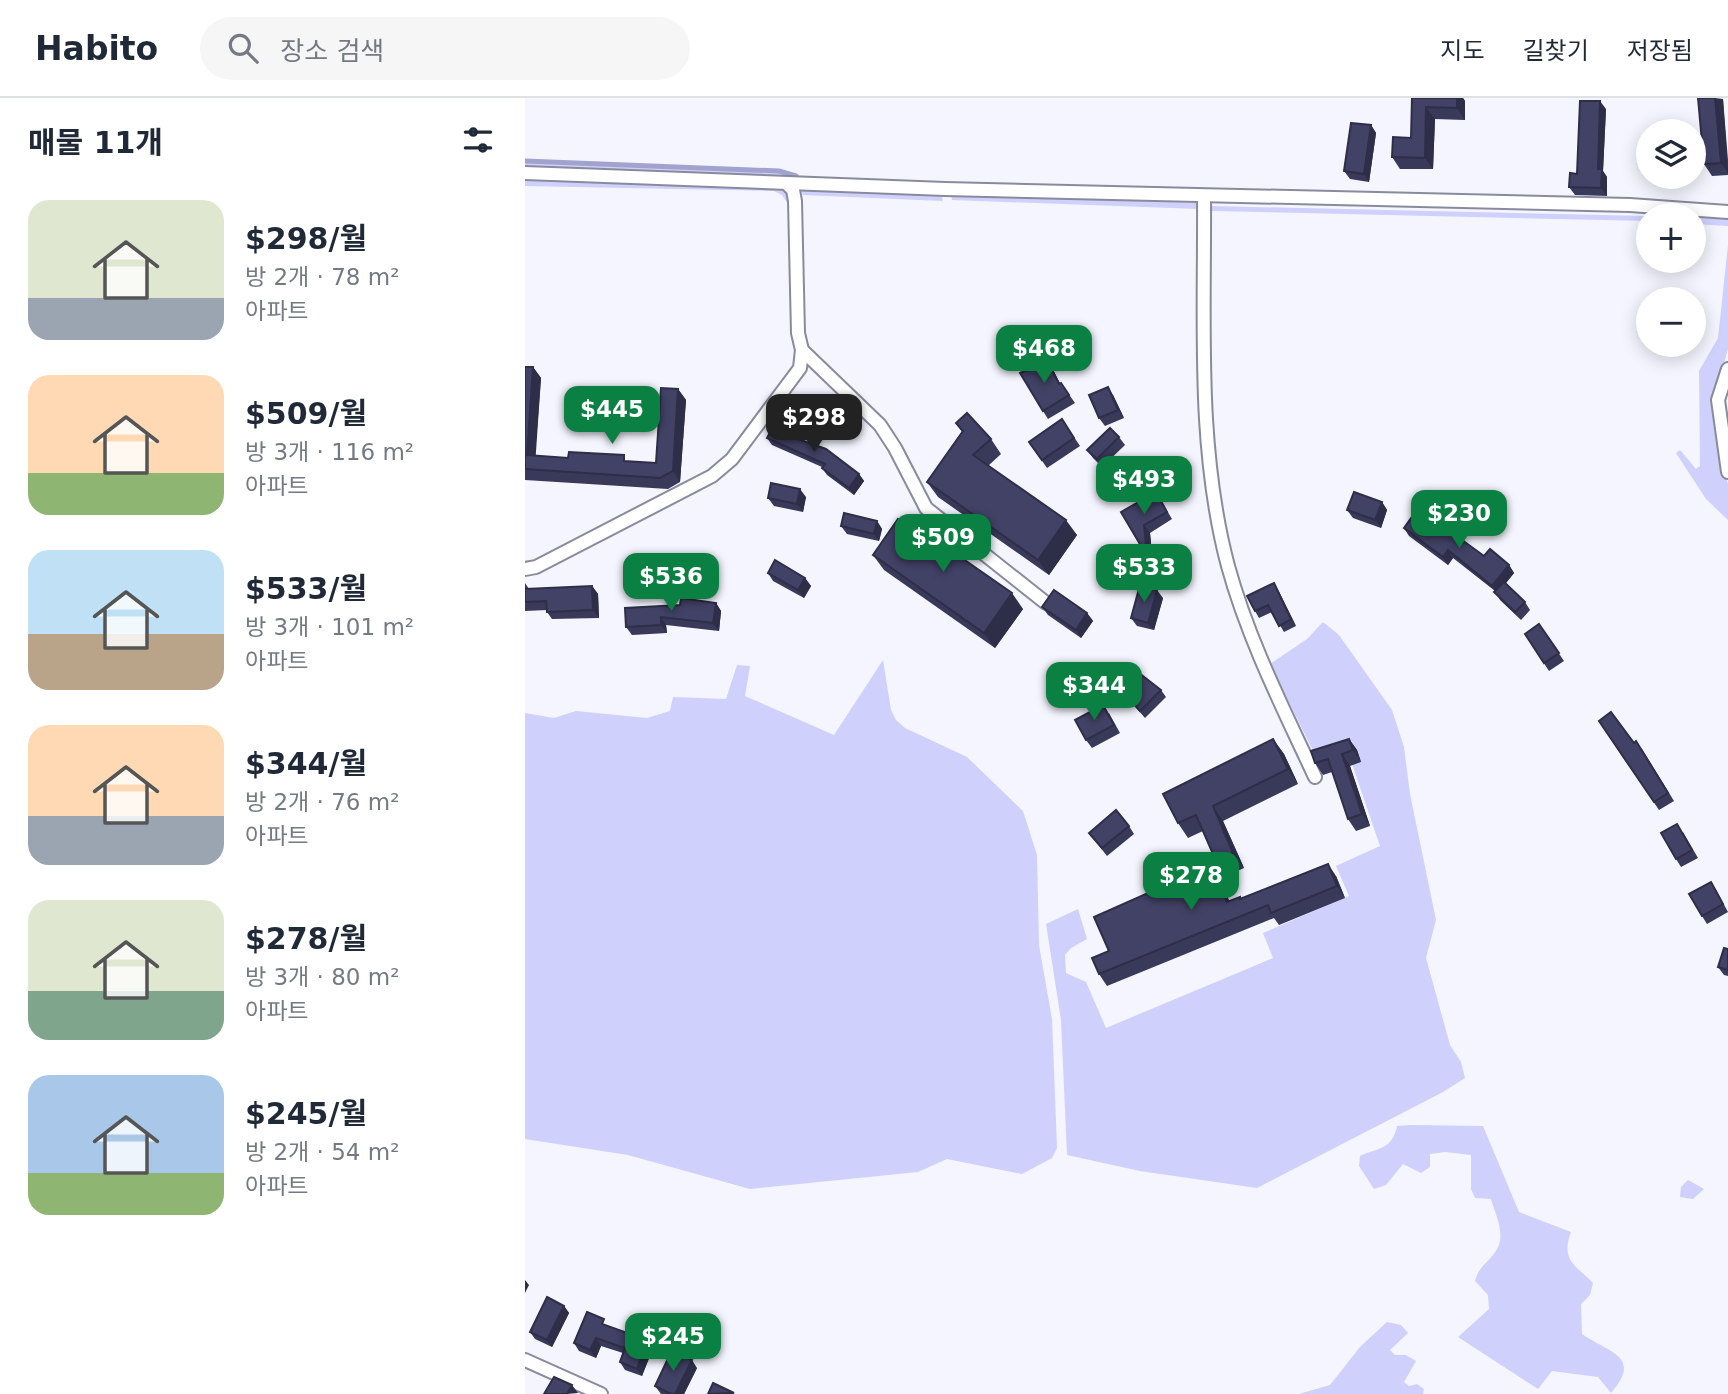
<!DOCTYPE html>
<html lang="ko">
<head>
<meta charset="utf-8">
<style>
  body { margin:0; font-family:"DejaVu Sans","Noto Sans KR",sans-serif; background:#f6f6f7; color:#1f2937; height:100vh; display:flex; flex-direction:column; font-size:26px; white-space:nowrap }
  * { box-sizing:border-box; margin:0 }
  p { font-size:23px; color:#747a83 }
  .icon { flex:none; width:38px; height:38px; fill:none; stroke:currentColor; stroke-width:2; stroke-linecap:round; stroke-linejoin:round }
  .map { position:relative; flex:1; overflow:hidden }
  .drawer { display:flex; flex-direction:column; background:#fff; width:525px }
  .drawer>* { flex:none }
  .controls { position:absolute; left:1111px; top:21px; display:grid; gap:14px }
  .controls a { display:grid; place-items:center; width:70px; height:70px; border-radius:50%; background:#fff; box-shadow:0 4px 18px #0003; font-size:35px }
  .price { position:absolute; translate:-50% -60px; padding:0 16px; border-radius:14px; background:#0b8043; color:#fff; font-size:23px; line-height:46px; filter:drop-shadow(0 2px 4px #0008) }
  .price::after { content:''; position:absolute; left:50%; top:42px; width:21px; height:16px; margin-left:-10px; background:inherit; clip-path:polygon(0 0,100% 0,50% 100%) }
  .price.current { background:#222; color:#fff }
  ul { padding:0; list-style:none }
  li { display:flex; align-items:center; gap:21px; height:175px; padding:0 28px }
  li span { display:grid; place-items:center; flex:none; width:196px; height:140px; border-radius:21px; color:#555 }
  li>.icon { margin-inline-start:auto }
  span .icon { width:84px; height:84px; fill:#fffc; stroke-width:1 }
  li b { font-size:30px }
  h2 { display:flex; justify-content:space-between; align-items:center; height:84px; padding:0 28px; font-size:30px }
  header { display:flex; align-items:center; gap:42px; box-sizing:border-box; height:98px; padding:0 35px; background:#fff; border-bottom:2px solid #e0e1e3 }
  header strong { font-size:33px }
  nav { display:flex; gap:38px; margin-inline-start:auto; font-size:24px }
  .search { width:490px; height:63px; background:#f6f6f7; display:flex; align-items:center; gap:18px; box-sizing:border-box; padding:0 24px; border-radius:38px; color:#747a83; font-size:26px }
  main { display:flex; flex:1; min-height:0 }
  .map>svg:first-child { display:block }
  .green { fill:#cfd0fb }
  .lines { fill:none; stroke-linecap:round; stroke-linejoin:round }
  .stream { stroke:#a1a2cd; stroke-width:5 }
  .street-casing { stroke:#898a9e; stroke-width:16 }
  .street { stroke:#fff; stroke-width:12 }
  .wall { fill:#393959 }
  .shaded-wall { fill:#2e2e48 }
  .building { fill:#424267; stroke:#2e2e48; stroke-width:2 }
</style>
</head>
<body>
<header>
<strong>Habito</strong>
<div class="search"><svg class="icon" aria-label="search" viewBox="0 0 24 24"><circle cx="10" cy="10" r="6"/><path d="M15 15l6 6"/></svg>장소 검색</div>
<nav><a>지도</a><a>길찾기</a><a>저장됨</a></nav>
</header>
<main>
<section class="drawer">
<h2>매물 11개<svg class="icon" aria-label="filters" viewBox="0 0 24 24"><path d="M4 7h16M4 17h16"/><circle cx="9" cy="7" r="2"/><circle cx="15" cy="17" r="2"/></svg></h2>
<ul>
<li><span style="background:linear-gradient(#dfe7d0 70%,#9aa5b1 0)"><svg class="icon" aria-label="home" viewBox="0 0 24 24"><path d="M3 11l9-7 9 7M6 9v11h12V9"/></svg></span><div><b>$298/월</b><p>방 2개 · 78 m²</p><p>아파트</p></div></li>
<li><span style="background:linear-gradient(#ffd9b3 70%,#8fb573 0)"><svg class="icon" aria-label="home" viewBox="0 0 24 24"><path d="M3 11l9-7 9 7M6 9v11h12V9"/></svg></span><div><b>$509/월</b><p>방 3개 · 116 m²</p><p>아파트</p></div></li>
<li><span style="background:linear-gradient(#bfe0f5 60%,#b9a48a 0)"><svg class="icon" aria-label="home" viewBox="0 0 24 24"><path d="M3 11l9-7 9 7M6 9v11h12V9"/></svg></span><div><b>$533/월</b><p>방 3개 · 101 m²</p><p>아파트</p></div></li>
<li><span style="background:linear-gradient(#ffd9b3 65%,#9aa5b1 0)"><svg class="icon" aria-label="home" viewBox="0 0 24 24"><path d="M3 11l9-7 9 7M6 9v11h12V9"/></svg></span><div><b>$344/월</b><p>방 2개 · 76 m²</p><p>아파트</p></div></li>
<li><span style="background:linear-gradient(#dfe7d0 65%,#7fa58c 0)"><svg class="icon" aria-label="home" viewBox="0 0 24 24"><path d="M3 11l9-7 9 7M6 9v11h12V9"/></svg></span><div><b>$278/월</b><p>방 3개 · 80 m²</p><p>아파트</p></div></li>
<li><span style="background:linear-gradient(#a9c7e8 70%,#8fb573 0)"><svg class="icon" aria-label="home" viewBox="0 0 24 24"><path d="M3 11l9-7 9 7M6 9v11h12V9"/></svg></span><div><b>$245/월</b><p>방 2개 · 54 m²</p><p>아파트</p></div></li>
</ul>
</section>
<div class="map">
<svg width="1203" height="1296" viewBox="0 0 1203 1296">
  <rect width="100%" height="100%" fill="#f4f5fe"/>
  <!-- green -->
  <g class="green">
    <path d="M 0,65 L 254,75 L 270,80 L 0,71 Z"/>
    <path d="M 0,80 L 255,89 L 264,98 L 266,111 L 257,97 L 249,93 L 0,88 Z"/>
    <path d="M 276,91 L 416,96 L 418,103 L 278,97 Z"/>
    <path d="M 426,96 L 675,105 L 674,111 L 427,102 Z"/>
    <path d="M 687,108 L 1123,118 L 1124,123 L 687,113 Z"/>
    <path d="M 1169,119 L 1203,120 L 1203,128 L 1169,126 Z"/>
    <path d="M 1203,147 L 1203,251 L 1188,305 L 1193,355 L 1203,386 L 1203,422 L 1181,401 L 1151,355 L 1155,352 L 1171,371 L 1175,368 L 1174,273 L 1193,240 Z"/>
    <path d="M 798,524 L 814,537 L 867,612 L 879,649 L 885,696 L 911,822 L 901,860 L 925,947 L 936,964 L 940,980 L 918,994 L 732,1090 L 615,1073 L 542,1057 L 536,922 L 521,826 L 553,811 L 562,841 L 546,850 L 540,857 L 541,875 L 561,884 L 581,930 L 748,860 L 738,835 L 824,798 L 811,768 L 855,748 L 823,654 L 793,663 L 745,566 L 782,541 Z"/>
    <path d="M 358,562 L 366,612 L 371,622 L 380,630 L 442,659 L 498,713 L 512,757 L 514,847 L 527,921 L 532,1050 L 527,1060 L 497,1076 L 422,1061 L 393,1074 L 225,1091 L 103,1057 L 0,1041 L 0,615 L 29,620 L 51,613 L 122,620 L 145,613 L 148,599 L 201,601 L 212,567 L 225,568 L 220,598 L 309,637 Z"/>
    <path d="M 886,1027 L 958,1028 L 994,1114 L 1046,1134 C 1035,1163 1052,1168 1068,1185 L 1065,1197 L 1056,1206 L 1057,1236 C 1084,1255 1118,1258 1086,1295 L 1073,1279 L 1027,1273 L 1013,1291 L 933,1239 L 964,1211 L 963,1197 L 950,1183 C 954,1167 965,1164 972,1151 C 981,1136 970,1116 966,1101 L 950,1100 L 946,1091 L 946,1057 L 920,1054 L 905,1056 L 905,1069 L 896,1075 L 878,1066 L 861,1087 L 849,1091 L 834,1068 L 835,1058 C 854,1049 867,1052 872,1028 Z"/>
    <path d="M 1163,1082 L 1179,1091 L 1168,1101 L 1155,1099 L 1156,1089 Z"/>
    <path d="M 862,1224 L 876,1227 L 883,1235 L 865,1252 L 870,1257 L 881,1257 L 891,1263 L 879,1284 L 884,1288 L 892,1286 L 899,1291 L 898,1296 L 774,1296 L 805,1287 L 835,1249 Z"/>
  </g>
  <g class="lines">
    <!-- stream -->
    <path class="stream" d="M 0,63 L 254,73 L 271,78"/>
    <!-- street casing -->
    <g class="street-casing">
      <g id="street">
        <path d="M 0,75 L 420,91 L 1105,107 L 1203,114"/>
        <path d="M 679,98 C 680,221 671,348 703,468 C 723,541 758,610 790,679"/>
        <path d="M 277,252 L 355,327 L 370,350 L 401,410 L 521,505"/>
        <path d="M 1203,271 L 1193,302 L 1203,374"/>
        <path d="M 0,471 L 11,469 L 187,378 L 207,361 L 275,270 L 277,252 L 273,235 L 270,103 L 268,92 L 261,85"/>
        <path d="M 0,1262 L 76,1296"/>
      </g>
    </g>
    <!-- street -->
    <use href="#street" class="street"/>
  </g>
  <!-- wall -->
  <g class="wall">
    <path d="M 887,0 L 938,0 L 940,3 L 940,22 L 910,21 L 908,71 L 875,71 L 867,59 L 886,40 Z"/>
    <path d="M 1198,1 L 1203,62 L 1203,77 L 1187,78 L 1179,66 Z"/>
    <path d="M 1081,11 L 1078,73 L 1082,79 L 1082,98 L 1050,97 L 1044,89 L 1052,76 Z"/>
    <path d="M 846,27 L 851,35 L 844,84 L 825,81 L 819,73 Z"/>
    <path d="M 0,269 L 8,269 L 16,280 L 10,358 L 131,365 L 153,291 L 161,302 L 155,384 L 143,391 L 0,382 Z"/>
    <path d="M 527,270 L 535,285 L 536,285 L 550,305 L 523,321 L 518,313 Z"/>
    <path d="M 588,297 L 599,320 L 580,328 L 574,320 Z"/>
    <path d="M 537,321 L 555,348 L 522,370 L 504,344 Z"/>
    <path d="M 431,325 L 466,341 L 476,356 L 463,368 L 552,437 L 524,477 L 413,399 L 402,384 L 437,334 Z"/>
    <path d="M 273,334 L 278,342 L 277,343 L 334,376 L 339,383 L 329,397 L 302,377 L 297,370 L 297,369 L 247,347 L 242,340 Z"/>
    <path d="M 594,339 L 600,347 L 577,369 L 568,360 L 562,352 Z"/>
    <path d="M 631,394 L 647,421 L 625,435 L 628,466 L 596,414 Z"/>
    <path d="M 281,399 L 278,414 L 249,408 L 243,400 Z"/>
    <path d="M 857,404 L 862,412 L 856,430 L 828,420 L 822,412 Z"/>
    <path d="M 352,423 L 357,431 L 354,443 L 322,436 L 316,428 Z"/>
    <path d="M 879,430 L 917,437 L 959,458 L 984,467 L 989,475 L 981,485 L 1000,504 L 1005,512 L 996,522 L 975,502 L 970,493 L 928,460 L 923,467 L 884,438 Z"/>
    <path d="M 348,457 L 498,511 L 470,550 L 359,472 Z"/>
    <path d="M 243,475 L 280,480 L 286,488 L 279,500 L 248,483 Z"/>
    <path d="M 0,485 L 4,491 L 67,488 L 73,496 L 74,520 L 27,521 L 22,514 L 22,512 L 0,513 Z"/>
    <path d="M 749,485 L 753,492 L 771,528 L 759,534 L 747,514 L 734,520 L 730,513 Z"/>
    <path d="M 638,500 L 629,532 L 612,528 L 606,520 Z"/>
    <path d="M 191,505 L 196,513 L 194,533 L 141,527 L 142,535 L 107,537 L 101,529 L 100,510 Z"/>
    <path d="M 517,509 L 562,515 L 568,523 L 556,540 L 523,517 Z"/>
    <path d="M 1014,526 L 1039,563 L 1024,573 L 1000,536 Z"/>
    <path d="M 589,584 L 636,592 L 641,599 L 620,620 Z"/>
    <path d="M 584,615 L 595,635 L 567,650 L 561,642 Z"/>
    <path d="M 1074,623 L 1117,651 L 1149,703 L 1134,712 Z"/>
    <path d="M 748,641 L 759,656 L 773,686 L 698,723 L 719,770 L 701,778 L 691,763 L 678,733 L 663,740 L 653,725 Z"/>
    <path d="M 824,641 L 832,652 L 836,664 L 825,668 L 845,728 L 831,733 L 823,721 L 807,674 L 798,677 L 790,665 Z"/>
    <path d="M 604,728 L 609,736 L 582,758 L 564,735 Z"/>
    <path d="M 1158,734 L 1173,760 L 1156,769 L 1151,761 Z"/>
    <path d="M 811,778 L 820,800 L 754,827 L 749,820 L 582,888 L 574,876 L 584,853 L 694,779 L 704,803 Z"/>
    <path d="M 1191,792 L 1203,814 L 1182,826 L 1177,818 Z"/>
    <path d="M 1203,851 L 1203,878 L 1199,877 L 1193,869 Z"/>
    <path d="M 39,1208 L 44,1215 L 27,1249 L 10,1241 L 5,1234 Z"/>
    <path d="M 83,1228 L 122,1242 L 128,1250 L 117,1278 L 100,1272 L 95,1264 L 98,1255 L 76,1248 L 71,1260 L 54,1253 L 49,1245 Z"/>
    <path d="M 172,1270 L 159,1296 L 136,1296 L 130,1288 Z"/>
  </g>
  <!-- shaded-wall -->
  <g class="shaded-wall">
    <path d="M 932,0 L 938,0 L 940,3 L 940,22 L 932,10 Z"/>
    <path d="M 1190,0 L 1198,1 L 1203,75 L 1196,65 Z"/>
    <path d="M 1075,3 L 1081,11 L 1078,73 L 1082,79 L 1082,98 L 1076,90 L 1073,71 Z"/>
    <path d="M 901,9 L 910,21 L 908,71 L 900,60 Z"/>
    <path d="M 846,27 L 851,35 L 844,84 L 839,76 Z"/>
    <path d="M 522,262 L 527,270 L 539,294 L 534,286 Z"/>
    <path d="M 8,269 L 16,280 L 10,368 L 2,357 Z"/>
    <path d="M 583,289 L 588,297 L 599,320 L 593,312 Z"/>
    <path d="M 153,291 L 161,302 L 155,384 L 148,373 Z"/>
    <path d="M 273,334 L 278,342 L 275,347 L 270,340 Z"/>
    <path d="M 334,376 L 339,383 L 329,397 L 324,390 Z"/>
    <path d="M 275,391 L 281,399 L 278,414 L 272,406 Z"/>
    <path d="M 857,404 L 862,412 L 856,430 L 850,422 Z"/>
    <path d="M 541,422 L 552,437 L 524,477 L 513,462 Z"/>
    <path d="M 352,423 L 357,431 L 354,443 L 349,436 Z"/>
    <path d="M 619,427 L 625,435 L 628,466 L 622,458 Z"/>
    <path d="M 923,452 L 928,460 L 923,467 L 918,459 Z"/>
    <path d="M 984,467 L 989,475 L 972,496 L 967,488 Z"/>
    <path d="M 280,480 L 286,488 L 279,500 L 273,492 Z"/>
    <path d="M 749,485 L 753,492 L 771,528 L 766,521 Z"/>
    <path d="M 67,488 L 73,496 L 74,520 L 68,512 Z"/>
    <path d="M 632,492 L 638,500 L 629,532 L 623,525 Z"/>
    <path d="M 487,495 L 498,511 L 470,550 L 459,535 Z"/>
    <path d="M 191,505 L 196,513 L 194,533 L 188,525 Z"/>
    <path d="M 562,515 L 568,523 L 556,540 L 551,532 Z"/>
    <path d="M 136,519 L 141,527 L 142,535 L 136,527 Z"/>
    <path d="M 748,641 L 759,656 L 773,686 L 763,671 Z"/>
    <path d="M 824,641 L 832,652 L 836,664 L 828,652 Z"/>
    <path d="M 817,656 L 825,668 L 845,728 L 837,716 Z"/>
    <path d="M 688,708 L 698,723 L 719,770 L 708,755 Z"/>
    <path d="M 803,766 L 811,778 L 820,800 L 812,788 Z"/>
    <path d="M 686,767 L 694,779 L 710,816 L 702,804 Z"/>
    <path d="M 0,1182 L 4,1187 L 0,1195 Z"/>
    <path d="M 39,1208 L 44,1215 L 27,1249 L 22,1242 Z"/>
    <path d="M 71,1240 L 76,1248 L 71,1260 L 65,1252 Z"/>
    <path d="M 122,1242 L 128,1250 L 117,1278 L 112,1271 Z"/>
    <path d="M 167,1262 L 172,1270 L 159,1296 L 150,1296 Z"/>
    <path d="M 47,1287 L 53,1295 L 42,1296 Z"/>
  </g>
  <!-- building -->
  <g class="building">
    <path d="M 887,0 L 932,0 L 932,10 L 901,9 L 900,60 L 867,59 L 868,39 L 886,40 Z"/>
    <path d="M 1173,0 L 1190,0 L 1196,65 L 1179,66 Z"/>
    <path d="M 1055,3 L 1075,3 L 1073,71 L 1077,71 L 1076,90 L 1044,89 L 1045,75 L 1052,76 Z"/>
    <path d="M 826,25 L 846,27 L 839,76 L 819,73 Z"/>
    <path d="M 522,262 L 534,286 L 536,285 L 544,297 L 518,313 L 495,275 Z"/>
    <path d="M 0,269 L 8,269 L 2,357 L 43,360 L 44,354 L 99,357 L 99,363 L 131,365 L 136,290 L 153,291 L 148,373 L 135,380 L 0,371 Z"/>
    <path d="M 583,289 L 593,312 L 574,320 L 564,297 Z"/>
    <path d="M 442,315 L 466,341 L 448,357 L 541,422 L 513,462 L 402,384 L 438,333 L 431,325 Z"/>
    <path d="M 537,321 L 549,340 L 517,362 L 504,344 Z"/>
    <path d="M 251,323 L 273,334 L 270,340 L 301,351 L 334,376 L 324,390 L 297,370 L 300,366 L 242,340 Z"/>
    <path d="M 585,330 L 594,339 L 572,361 L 562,352 Z"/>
    <path d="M 246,385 L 275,391 L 272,406 L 243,400 Z"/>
    <path d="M 631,394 L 642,414 L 619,427 L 622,458 L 596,414 Z"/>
    <path d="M 829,394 L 857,404 L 850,422 L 822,412 Z"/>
    <path d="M 319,415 L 352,423 L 349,436 L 316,428 Z"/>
    <path d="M 889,416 L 917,437 L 922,431 L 959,458 L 965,451 L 984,467 L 967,488 L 923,452 L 918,459 L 879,430 Z"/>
    <path d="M 373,421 L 385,424 L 487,495 L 459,535 L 348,457 Z"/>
    <path d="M 250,462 L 280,480 L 273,492 L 243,475 Z"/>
    <path d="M 979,484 L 1000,504 L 990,514 L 969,494 Z"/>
    <path d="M 749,485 L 766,521 L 754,528 L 743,507 L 730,513 L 722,498 Z"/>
    <path d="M 615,487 L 632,492 L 623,525 L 606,520 Z"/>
    <path d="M 67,488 L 68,512 L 22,514 L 21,503 L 0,504 L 0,491 Z"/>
    <path d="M 529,492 L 562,515 L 551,532 L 517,509 Z"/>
    <path d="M 156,500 L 191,505 L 188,525 L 136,519 L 136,527 L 101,529 L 100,510 L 155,507 Z"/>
    <path d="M 1014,526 L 1034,555 L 1019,565 L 1000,536 Z"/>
    <path d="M 605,568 L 636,592 L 615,613 L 589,584 Z"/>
    <path d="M 578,607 L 589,627 L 561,642 L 550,622 Z"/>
    <path d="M 1086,614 L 1109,645 L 1111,643 L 1143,695 L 1129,704 L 1074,623 Z"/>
    <path d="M 748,641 L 763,671 L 688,708 L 708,755 L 691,763 L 671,717 L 653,725 L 638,696 Z"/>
    <path d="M 824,641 L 828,652 L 817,656 L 837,716 L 823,721 L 803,661 L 790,665 L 786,653 Z"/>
    <path d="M 591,712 L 604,728 L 577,750 L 564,735 Z"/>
    <path d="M 1152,726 L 1167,752 L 1151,761 L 1136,735 Z"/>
    <path d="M 803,766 L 812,788 L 746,815 L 743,807 L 574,876 L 567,860 L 584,853 L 569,819 L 686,767 L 702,804 L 715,799 L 715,801 Z"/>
    <path d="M 1186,784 L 1198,806 L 1177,818 L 1164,796 Z"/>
    <path d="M 1199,850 L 1203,851 L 1203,872 L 1193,869 Z"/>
    <path d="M 22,1199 L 39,1208 L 22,1242 L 5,1234 Z"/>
    <path d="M 62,1214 L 79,1221 L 77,1226 L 122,1242 L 112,1271 L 95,1264 L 100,1250 L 71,1240 L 65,1252 L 49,1245 Z"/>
    <path d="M 147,1252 L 167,1262 L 150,1296 L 146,1296 L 130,1288 Z"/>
    <path d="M 29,1279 L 47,1287 L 42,1296 L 19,1296 Z"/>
    <path d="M 188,1285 L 209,1295 L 183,1296 Z"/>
  </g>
</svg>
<div class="controls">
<a><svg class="icon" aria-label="layers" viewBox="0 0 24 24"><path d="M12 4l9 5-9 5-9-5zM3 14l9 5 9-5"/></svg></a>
<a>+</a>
<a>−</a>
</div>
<b class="price" style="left:519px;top:287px">$468</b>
<b class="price" style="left:87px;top:348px">$445</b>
<b class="price current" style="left:289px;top:356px">$298</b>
<b class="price" style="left:619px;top:418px">$493</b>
<b class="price" style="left:934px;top:452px">$230</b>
<b class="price" style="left:418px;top:476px">$509</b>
<b class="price" style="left:619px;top:506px">$533</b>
<b class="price" style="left:146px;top:515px">$536</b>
<b class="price" style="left:569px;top:624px">$344</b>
<b class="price" style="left:666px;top:814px">$278</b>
<b class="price" style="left:148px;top:1275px">$245</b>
</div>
</main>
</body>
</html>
